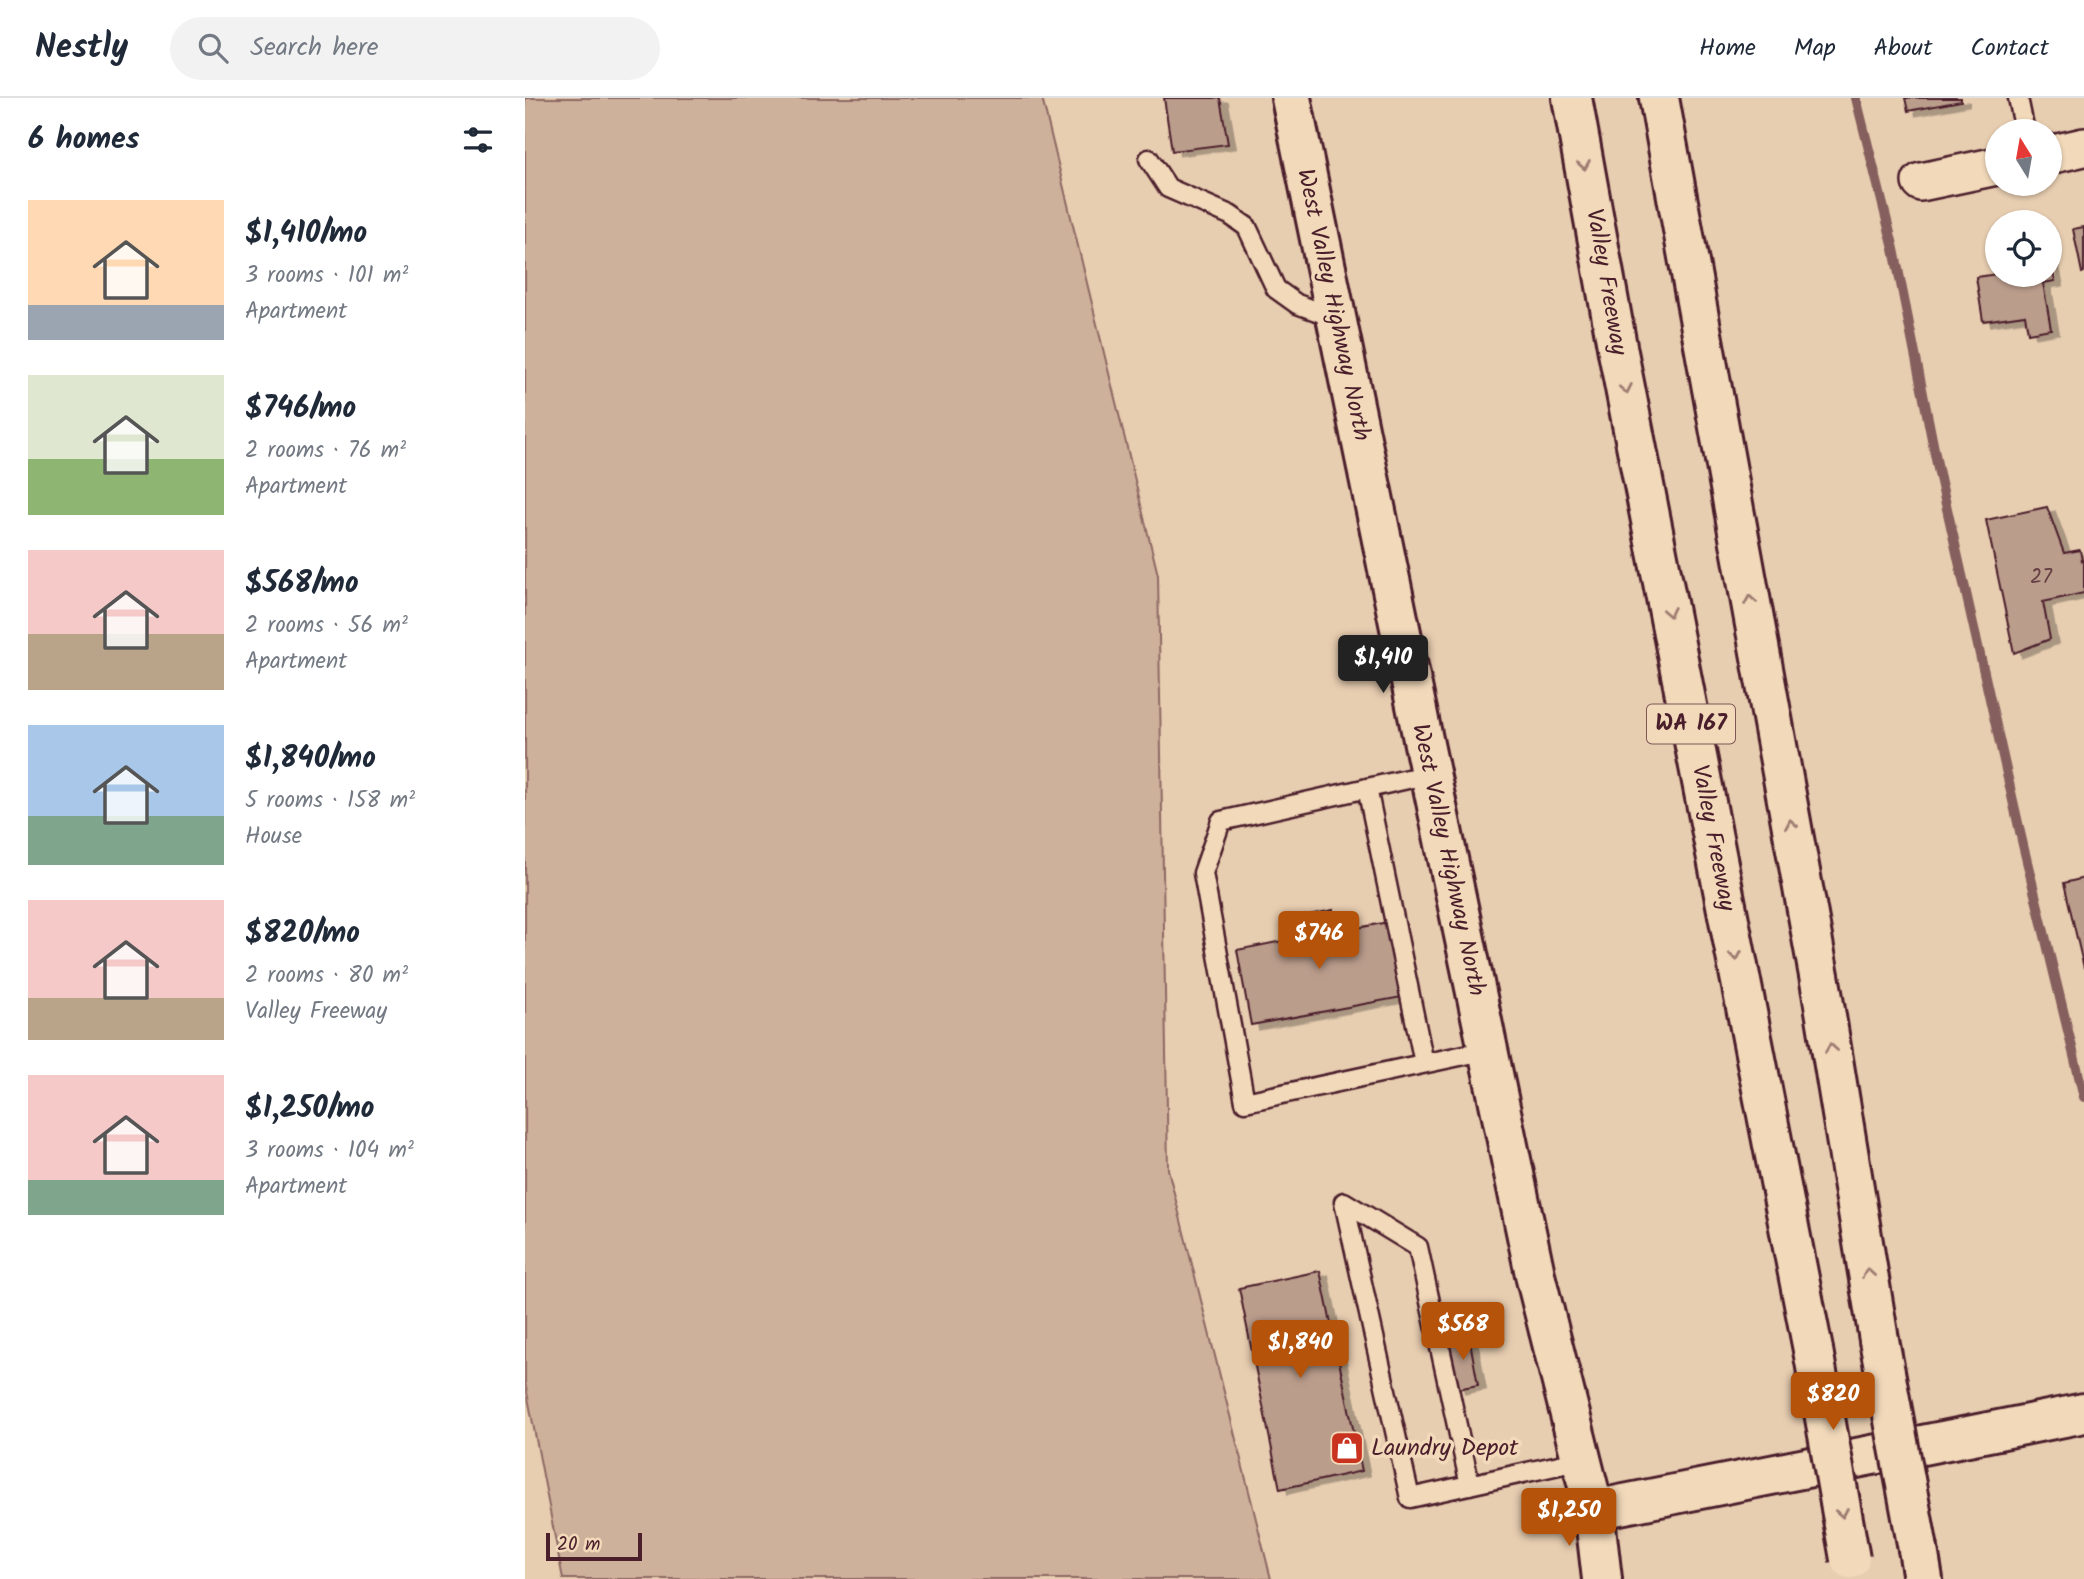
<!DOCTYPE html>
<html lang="en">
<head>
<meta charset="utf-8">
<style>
  body { margin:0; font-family:Kalam,sans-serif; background:#f2f2f3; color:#1f2937; height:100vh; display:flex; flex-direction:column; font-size:26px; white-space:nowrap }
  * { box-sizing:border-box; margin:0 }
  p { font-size:23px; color:#747a83 }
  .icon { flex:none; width:38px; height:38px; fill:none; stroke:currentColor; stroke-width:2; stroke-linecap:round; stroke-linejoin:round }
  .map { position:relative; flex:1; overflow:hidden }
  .panel { display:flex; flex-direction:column; background:#fff; width:525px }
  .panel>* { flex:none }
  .needle { width:46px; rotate:349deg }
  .fabs { position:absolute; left:1460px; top:21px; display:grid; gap:14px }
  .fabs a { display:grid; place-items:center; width:77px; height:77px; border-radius:50%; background:#fff; box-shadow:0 2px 5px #0004; font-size:35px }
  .scale { position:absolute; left:21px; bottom:18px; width:96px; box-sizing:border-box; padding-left:7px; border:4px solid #4a1f2b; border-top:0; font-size:19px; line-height:24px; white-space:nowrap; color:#4a1f2b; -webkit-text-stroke:5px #f2d9ba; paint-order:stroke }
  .price { position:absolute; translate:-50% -60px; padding:0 16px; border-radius:7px; background:#b45309; color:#fff; font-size:23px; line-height:46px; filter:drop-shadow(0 2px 4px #0008) }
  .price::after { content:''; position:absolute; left:50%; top:42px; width:21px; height:16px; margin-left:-10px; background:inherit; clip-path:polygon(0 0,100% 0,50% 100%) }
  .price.current { background:#222; color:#fff }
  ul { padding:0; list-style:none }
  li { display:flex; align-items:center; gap:21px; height:175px; padding:0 28px }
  li span { display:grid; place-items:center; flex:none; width:196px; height:140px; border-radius:0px; color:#555 }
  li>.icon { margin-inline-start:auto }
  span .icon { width:84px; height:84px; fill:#fffc; stroke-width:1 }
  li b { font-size:30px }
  h2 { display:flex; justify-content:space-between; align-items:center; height:84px; padding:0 28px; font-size:30px }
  header { display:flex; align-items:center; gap:42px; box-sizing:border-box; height:98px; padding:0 35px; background:#fff; border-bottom:2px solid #e0e1e3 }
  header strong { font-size:33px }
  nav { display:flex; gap:38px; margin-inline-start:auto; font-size:24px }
  .search { width:490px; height:63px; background:#f2f2f3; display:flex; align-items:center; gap:18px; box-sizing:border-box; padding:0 24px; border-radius:38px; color:#747a83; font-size:26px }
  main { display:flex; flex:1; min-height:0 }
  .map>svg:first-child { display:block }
  .green { fill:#ceb19b; stroke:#8c6863; stroke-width:2 }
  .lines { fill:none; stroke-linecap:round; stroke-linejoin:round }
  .stream { stroke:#855f5d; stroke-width:10 }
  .building { fill:#bb9d8c; stroke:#4a1f2b; stroke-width:2; filter:url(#shadow) }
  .service-casing { stroke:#4a1f2b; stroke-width:23 }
  .minor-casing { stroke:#4a1f2b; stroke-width:42 }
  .tertiary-casing { stroke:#4a1f2b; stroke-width:44 }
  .secondary-casing { stroke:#4a1f2b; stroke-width:44 }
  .motorway-casing { stroke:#4a1f2b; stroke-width:44 }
  .service { stroke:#f2d9ba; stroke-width:18 }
  .minor { stroke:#f2d9ba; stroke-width:37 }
  .tertiary { stroke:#f2d9ba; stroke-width:38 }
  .secondary { stroke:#f2d9ba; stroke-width:38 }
  .motorway { stroke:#f2d9ba; stroke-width:38 }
  .motorway-bridge-casing { stroke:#4a1f2b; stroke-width:44; stroke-linecap:butt }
  .motorway-bridge { stroke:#f2d9ba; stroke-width:38 }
  .oneway { stroke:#9e7c72 }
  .labels { text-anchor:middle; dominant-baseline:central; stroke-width:7; stroke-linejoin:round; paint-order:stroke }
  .number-label { font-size:21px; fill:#663e43 }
  .shield { fill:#f2d9ba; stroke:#7c5756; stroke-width:2 }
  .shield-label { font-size:23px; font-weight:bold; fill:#4a1f2b }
  .street-label { font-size:24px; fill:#4a1f2b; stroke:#f2d9ba }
  .poi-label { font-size:24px; fill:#4a1f2b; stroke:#f2d9ba; text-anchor:start }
</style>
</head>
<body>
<header>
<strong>Nestly</strong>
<div class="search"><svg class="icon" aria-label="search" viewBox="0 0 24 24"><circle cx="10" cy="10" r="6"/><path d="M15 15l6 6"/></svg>Search here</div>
<nav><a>Home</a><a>Map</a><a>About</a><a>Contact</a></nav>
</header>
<main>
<section class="panel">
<h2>6 homes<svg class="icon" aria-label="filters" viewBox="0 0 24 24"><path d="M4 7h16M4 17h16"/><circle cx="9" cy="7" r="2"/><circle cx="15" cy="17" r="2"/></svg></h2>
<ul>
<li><span style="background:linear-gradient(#ffd9b3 75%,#9aa5b1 0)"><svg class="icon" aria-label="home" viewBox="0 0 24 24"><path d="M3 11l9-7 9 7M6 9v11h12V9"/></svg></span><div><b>$1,410/mo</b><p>3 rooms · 101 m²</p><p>Apartment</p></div></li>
<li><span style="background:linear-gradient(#dfe7d0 60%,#8fb573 0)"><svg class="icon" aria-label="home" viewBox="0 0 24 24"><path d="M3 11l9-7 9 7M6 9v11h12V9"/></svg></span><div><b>$746/mo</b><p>2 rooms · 76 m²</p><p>Apartment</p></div></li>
<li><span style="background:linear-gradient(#f6c9c9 60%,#b9a48a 0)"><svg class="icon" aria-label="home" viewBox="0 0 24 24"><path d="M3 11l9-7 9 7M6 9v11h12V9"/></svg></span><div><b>$568/mo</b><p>2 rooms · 56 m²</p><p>Apartment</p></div></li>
<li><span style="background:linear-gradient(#a9c7e8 65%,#7fa58c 0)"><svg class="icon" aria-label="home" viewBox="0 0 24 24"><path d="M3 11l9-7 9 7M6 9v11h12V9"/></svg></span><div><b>$1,840/mo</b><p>5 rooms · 158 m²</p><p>House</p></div></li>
<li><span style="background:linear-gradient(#f6c9c9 70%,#b9a48a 0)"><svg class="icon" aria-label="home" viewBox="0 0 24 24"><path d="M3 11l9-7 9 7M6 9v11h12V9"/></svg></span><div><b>$820/mo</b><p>2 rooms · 80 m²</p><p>Valley Freeway</p></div></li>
<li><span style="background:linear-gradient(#f6c9c9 75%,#7fa58c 0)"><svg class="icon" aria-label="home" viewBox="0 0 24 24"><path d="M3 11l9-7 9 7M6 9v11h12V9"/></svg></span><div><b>$1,250/mo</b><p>3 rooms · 104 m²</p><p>Apartment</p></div></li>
</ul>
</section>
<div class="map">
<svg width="1559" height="1481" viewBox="0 0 1559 1481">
  <defs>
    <filter id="shadow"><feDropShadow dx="8" dy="4.5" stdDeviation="0" flood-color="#0004"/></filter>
  </defs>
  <rect width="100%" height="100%" fill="#e8ceb1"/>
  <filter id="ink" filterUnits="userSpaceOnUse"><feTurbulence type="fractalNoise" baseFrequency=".0143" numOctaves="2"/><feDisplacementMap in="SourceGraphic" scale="14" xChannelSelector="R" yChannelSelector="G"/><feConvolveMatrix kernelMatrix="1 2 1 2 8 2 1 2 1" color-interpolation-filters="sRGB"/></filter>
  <g filter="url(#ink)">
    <!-- green -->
    <path class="green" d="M 0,0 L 517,0 L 633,477 L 643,1071 L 746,1481 L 38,1481 L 0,1284 Z"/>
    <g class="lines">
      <!-- stream -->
      <path class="stream" d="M 1331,0 L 1369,151 L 1413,371 L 1498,747 L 1559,999"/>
    </g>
    <!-- building -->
    <g class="building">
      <path d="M 639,0 L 695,0 L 703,46 L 647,53 Z"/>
      <path d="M 1380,0 L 1436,0 L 1436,3 L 1383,13 Z"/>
      <path d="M 1559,129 L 1559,174 L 1557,175 L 1548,131 Z"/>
      <path d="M 1524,155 L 1530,183 L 1518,185 L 1526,231 L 1503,235 L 1500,217 L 1458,223 L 1451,179 L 1472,176 L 1524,177 Z"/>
      <path d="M 1522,409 L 1539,455 L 1555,452 L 1557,463 L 1559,462 L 1559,495 L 1518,504 L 1525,541 L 1489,555 L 1461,422 Z"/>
      <path d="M 1559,780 L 1559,870 L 1539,785 Z"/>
      <path d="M 808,812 L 812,834 L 863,824 L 877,899 L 726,927 L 712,852 L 783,838 L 779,818 Z"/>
      <path d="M 795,1173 L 837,1373 L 755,1391 L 714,1190 Z"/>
      <path d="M 944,1238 L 953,1287 L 932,1291 L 923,1242 Z"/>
    </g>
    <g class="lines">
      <!-- service casing -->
      <g class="service-casing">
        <g id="service">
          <path d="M 1493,0 L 1500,33"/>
          <path d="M 624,61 L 643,90 L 705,117 L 722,129 L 751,191 L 772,206 L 811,220"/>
          <path d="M 905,676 L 696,723 L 678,775 L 720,1004 L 963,952"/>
          <path d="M 842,690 L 899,965"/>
          <path d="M 945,1387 L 893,1149 L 819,1104 L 885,1400 L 1057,1362"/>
        </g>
      </g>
      <!-- minor casing -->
      <g class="minor-casing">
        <g id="minor">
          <path d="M 1524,57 L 1559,49"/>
          <path d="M 1396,84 L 1472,68"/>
        </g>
      </g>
      <!-- tertiary casing -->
      <g class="tertiary-casing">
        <path id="tertiary" d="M 1069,1412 L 1559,1315"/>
      </g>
      <!-- secondary casing -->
      <g class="secondary-casing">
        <path id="secondary" d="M 766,0 L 895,627 L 1011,1181 L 1069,1412 L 1077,1481"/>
      </g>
      <!-- motorway casing -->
      <g class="motorway-casing">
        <g id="motorway">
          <path d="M 1047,0 L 1093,254 L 1288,1252"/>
          <path d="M 1134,0 L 1297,894 L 1354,1242"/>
          <path d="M 1393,1451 L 1398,1481"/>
        </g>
      </g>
      <!-- service -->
      <use href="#service" class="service"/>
      <!-- minor -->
      <use href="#minor" class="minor"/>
      <!-- tertiary -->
      <use href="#tertiary" class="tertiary"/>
      <!-- secondary -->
      <use href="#secondary" class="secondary"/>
      <!-- motorway -->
      <use href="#motorway" class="motorway"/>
      <!-- motorway-bridge casing -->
      <g class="motorway-bridge-casing">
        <g id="motorway-bridge">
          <path d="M 1354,1242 L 1393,1451"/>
          <path d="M 1288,1252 L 1325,1461"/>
        </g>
      </g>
      <!-- motorway-bridge -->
      <use href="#motorway-bridge" class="motorway-bridge"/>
    </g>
    <!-- one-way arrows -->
    <defs><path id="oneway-chevron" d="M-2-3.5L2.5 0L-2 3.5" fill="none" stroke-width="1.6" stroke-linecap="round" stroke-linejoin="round" transform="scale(1.75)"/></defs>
    <g class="oneway">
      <use href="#oneway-chevron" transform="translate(1059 67) rotate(80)"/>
      <use href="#oneway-chevron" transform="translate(1101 291) rotate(79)"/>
      <use href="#oneway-chevron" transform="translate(1225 502) rotate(-100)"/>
      <use href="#oneway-chevron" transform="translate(1144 514) rotate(79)"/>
      <use href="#oneway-chevron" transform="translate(1266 726) rotate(-100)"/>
      <use href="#oneway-chevron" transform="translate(1211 858) rotate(79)"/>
      <use href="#oneway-chevron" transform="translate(1306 950) rotate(-99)"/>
      <use href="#oneway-chevron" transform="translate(1343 1175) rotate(-99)"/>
      <use href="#oneway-chevron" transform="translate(1317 1415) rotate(80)"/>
    </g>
  </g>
  <!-- icons -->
  <defs>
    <g id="shop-square" transform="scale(1.75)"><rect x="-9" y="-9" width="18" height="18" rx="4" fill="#c8321e" stroke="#f2d9ba"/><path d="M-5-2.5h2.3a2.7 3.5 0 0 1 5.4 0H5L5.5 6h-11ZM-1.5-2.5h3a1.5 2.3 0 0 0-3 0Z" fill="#fff"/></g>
  </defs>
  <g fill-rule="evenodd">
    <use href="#shop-square" x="822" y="1350"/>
  </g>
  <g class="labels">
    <!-- number labels -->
    <g class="number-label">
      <text x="1516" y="479">27</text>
    </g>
    <!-- shield labels -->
    <rect class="shield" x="1122" y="606.5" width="88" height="39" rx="5"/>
    <g class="shield-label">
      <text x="1166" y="626">WA 167</text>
    </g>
    <!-- street labels -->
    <g class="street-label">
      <text transform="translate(1081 184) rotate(80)">Valley Freeway</text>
      <text transform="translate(808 207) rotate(78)">West Valley Highway North</text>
      <text transform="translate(1188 740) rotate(79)">Valley Freeway</text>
      <text transform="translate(923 762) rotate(78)">West Valley Highway North</text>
    </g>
    <!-- poi labels -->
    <g class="poi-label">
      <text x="846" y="1350">Laundry Depot</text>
    </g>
  </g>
</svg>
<div class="fabs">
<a><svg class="needle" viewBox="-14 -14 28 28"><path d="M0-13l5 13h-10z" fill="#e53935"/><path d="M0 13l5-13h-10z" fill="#747a83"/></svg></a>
<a><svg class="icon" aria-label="locate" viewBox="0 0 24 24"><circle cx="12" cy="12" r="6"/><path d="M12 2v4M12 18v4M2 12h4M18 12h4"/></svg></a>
</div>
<div class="scale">20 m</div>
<b class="price current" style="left:858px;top:597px">$1,410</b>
<b class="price" style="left:794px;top:873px">$746</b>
<b class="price" style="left:938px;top:1264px">$568</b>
<b class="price" style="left:775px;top:1282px">$1,840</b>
<b class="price" style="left:1308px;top:1334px">$820</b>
<b class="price" style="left:1044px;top:1450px">$1,250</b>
</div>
</main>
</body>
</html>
